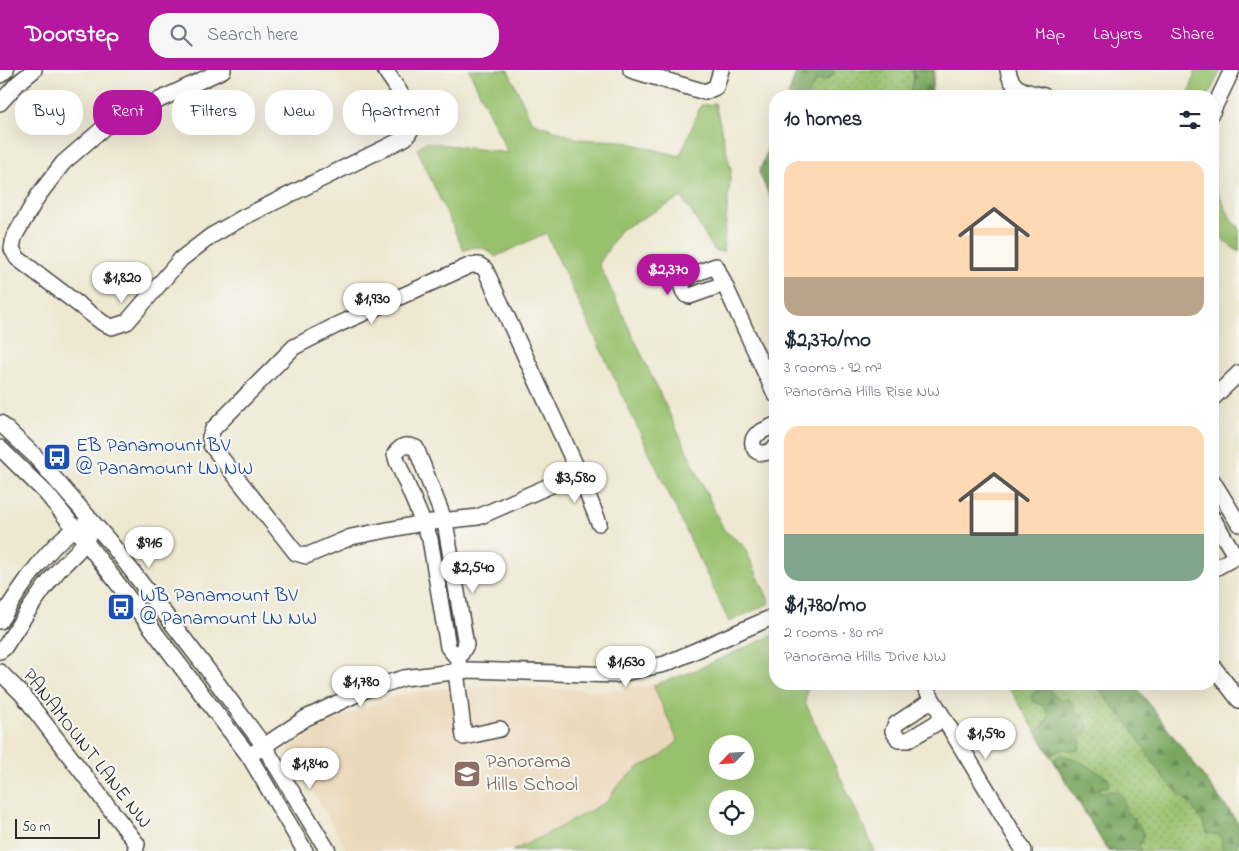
<!DOCTYPE html>
<html lang="en">
<head>
<meta charset="utf-8">
<style>
  body { margin:0; font-family:"Indie Flower",sans-serif; background:#f6f6f7; color:#1f2937; height:100vh; display:flex; flex-direction:column; font-size:19px; white-space:nowrap }
  * { box-sizing:border-box; margin:0 }
  p { font-size:16px; color:#747a83 }
  .icon { flex:none; width:28px; height:28px; fill:none; stroke:currentColor; stroke-width:2; stroke-linecap:round; stroke-linejoin:round }
  .map { position:relative; flex:1; overflow:hidden }
  .details { position:absolute; left:769px; top:20px; width:450px; height:600px; display:flex; flex-direction:column; background:#fff; border-radius:20px; box-shadow:0 5px 20px #0002 }
  .details>* { flex:none }
  .top-card { position:absolute; left:15px; top:20px; width:475px; height:45px; display:flex; gap:10px }
  .needle { width:32px; rotate:245deg }
  .buttons { position:absolute; left:709px; top:665px; display:grid; gap:10px }
  .buttons a { display:grid; place-items:center; width:45px; height:45px; border-radius:50%; background:#fff; box-shadow:0 5px 20px #0002; font-size:25px }
  .scale { position:absolute; left:15px; bottom:12px; width:85px; box-sizing:border-box; padding-left:5px; border:2px solid #2b2b2b; border-top:0; font-size:14px; line-height:18px; white-space:nowrap; color:#2b2b2b; -webkit-text-stroke:4px #f6f6f2; paint-order:stroke }
  .price { position:absolute; translate:-50% -42px; padding:0 11px; border-radius:18px; background:#fff; color:#222; font-size:16px; line-height:32px; filter:drop-shadow(0 1px 2px #0008) }
  .price::after { content:''; position:absolute; left:50%; top:30px; width:15px; height:11px; margin-left:-8px; background:inherit; clip-path:polygon(0 0,100% 0,50% 100%) }
  .price.current { background:#b5179e; color:#fff }
  ul { padding:0; list-style:none }
  li { display:grid; align-content:center; gap:10px; height:265px; padding:0 15px }
  li span { display:grid; place-items:center; height:155px; border-radius:15px; color:#555 }
  li>.icon { margin-inline-start:auto }
  span .icon { width:90px; height:90px; fill:#fffc; stroke-width:1 }
  li b { font-size:21px }
  h2 { display:flex; justify-content:space-between; align-items:center; height:60px; padding:0 15px; font-size:21px }
  .tag { padding:0 18px; border-radius:20px; background:#fff; box-shadow:0 5px 20px #0002; font-size:18px; line-height:45px }
  .tag.current { background:#b5179e; color:#fff }
  header { display:flex; align-items:center; gap:30px; box-sizing:border-box; height:70px; padding:0 25px; background:#b5179e; color:#fff }
  header strong { font-size:24px }
  nav { display:flex; gap:28px; margin-inline-start:auto; font-size:18px }
  .search { width:350px; height:45px; background:#f6f6f7; display:flex; align-items:center; gap:12px; box-sizing:border-box; padding:0 18px; border-radius:20px; color:#747a83; font-size:19px }
  .map>svg:first-child { display:block }
  .built { fill:#ebd8ba }
  .grass { fill:url(#grass-dots); stroke:#62764c }
  .forest { fill:url(#forest-firs); stroke:#526946 }
  .park { fill:#98c16d; stroke:#62764c; fill-rule:evenodd }
  .lines { fill:none; stroke-linecap:round; stroke-linejoin:round }
  .minor-casing { stroke:#484744; stroke-width:18 }
  .minor { stroke:#fff; stroke-width:15 }
  .labels { text-anchor:middle; dominant-baseline:central; stroke-width:4.5; stroke-linejoin:round; paint-order:stroke }
  .transit-label { font-size:20px; fill:#164399; stroke:#f6f6f2; text-anchor:start }
  .street-label { font-size:20px; fill:#2b2b2b; stroke:#f6f6f2 }
  .education-label { font-size:20px; fill:#785e54; stroke:#f6f6f2; text-anchor:start }
</style>
</head>
<body>
<header>
<strong>Doorstep</strong>
<div class="search"><svg class="icon" aria-label="search" viewBox="0 0 24 24"><circle cx="10" cy="10" r="6"/><path d="M15 15l6 6"/></svg>Search here</div>
<nav><a>Map</a><a>Layers</a><a>Share</a></nav>
</header>
<div class="map">
<svg width="1239" height="781" viewBox="0 0 1239 781">
  <defs>
    <pattern id="grass-dots" width="8" height="8" patternUnits="userSpaceOnUse" patternTransform="scale(1.25)"><rect width="8" height="8" fill="#98c16d"/><path d="M2 2h.1M6 6h.1" fill="none" stroke="#7c9d5a" stroke-width="1.8" stroke-linecap="round"/></pattern>
    <pattern id="forest-firs" width="22" height="20" patternUnits="userSpaceOnUse" patternTransform="scale(1.25)"><rect width="22" height="20" fill="#7aa760"/><path d="M5 1l3.5 6h-7zM16 11l3.5 6h-7z" fill="#64884f"/></pattern>
  </defs>
  <rect width="100%" height="100%" fill="#f6f6f2"/>
  <filter id="ink" filterUnits="userSpaceOnUse"><feTurbulence type="fractalNoise" baseFrequency=".02" numOctaves="2"/><feDisplacementMap in="SourceGraphic" scale="10" xChannelSelector="R" yChannelSelector="G"/><feConvolveMatrix kernelMatrix="1 2 1 2 8 2 1 2 1" color-interpolation-filters="sRGB"/></filter>
  <filter id="wash" filterUnits="userSpaceOnUse"><feTurbulence type="fractalNoise" baseFrequency=".0096" numOctaves="4" result="noise"/><feDisplacementMap in="SourceGraphic" scale="20" xChannelSelector="R" yChannelSelector="G"/><feGaussianBlur stdDeviation="1.12" result="paint"/><feColorMatrix in="noise" values="0 0 0 0 0 0 0 0 0 0 0 0 0 0 0 0 0 1.4 0 .05"/><feComposite in="paint" operator="in"/></filter>
  <g filter="url(#wash)">
    <rect width="100%" height="100%" fill="#eee8d0"/>
    <!-- built -->
    <path class="built" d="M 653,615 L 678,671 L 660,687 L 639,697 L 617,716 L 608,731 L 539,768 L 512,781 L 347,781 L 308,712 L 287,680 L 333,651 L 365,637 L 402,624 L 445,618 L 486,616 L 604,621 Z"/>
    <!-- grass -->
    <g class="grass">
      <path d="M 797,0 L 935,0 L 931,26 L 788,26 Z"/>
      <path d="M 1007,614 L 1134,614 L 1239,754 L 1239,781 L 1108,781 Z"/>
    </g>
    <!-- forest -->
    <g class="forest">
      <path d="M 797,0 L 833,0 L 835,3 C 830,10 825,11 817,10 L 807,26 L 788,26 Z"/>
      <path d="M 912,0 L 933,0 L 930,26 L 906,26 C 912,19 916,10 912,0 Z"/>
      <path d="M 775,60 L 775,140 L 759,102 Z"/>
      <path d="M 1040,614 L 1044,614 C 1052,623 1056,631 1068,629 L 1074,635 L 1076,643 L 1082,645 L 1088,656 L 1088,662 L 1080,668 L 1080,677 L 1078,681 L 1063,679 L 1051,685 L 1037,662 L 1043,656 L 1049,646 L 1044,636 L 1033,631 L 1031,627 Z"/>
      <path d="M 1098,614 L 1134,614 L 1239,754 L 1239,781 L 1222,781 L 1221,765 L 1207,763 C 1202,744 1181,726 1167,712 C 1152,694 1142,672 1128,654 C 1117,640 1105,632 1098,614 Z"/>
      <path d="M 1060,685 C 1071,685 1100,702 1109,710 L 1109,715 L 1098,719 L 1100,722 L 1118,721 C 1124,727 1126,731 1124,739 L 1134,748 L 1135,752 L 1140,756 L 1144,764 L 1139,776 L 1141,781 L 1108,781 L 1054,690 Z"/>
    </g>
    <!-- park -->
    <g class="park">
      <path d="M 469,0 L 508,0 L 532,52 L 579,69 L 622,71 L 680,86 L 701,35 L 710,35 L 715,33 L 731,100 L 723,182 L 714,180 L 682,127 L 620,160 L 599,194 L 724,460 L 744,476 L 770,533 L 729,552 L 546,163 L 495,187 C 486,177 476,174 464,181 L 417,79 L 425,72 L 508,83 Z"/>
      <path d="M 1196,0 L 1221,0 L 1208,26 L 1188,26 Z"/>
      <path d="M 1212,111 L 1233,153 L 1239,157 L 1239,182 L 1225,172 L 1213,157 Z"/>
      <path d="M 775,564 L 775,614 L 808,614 L 805,632 L 875,781 L 512,781 L 541,767 L 608,731 L 617,716 L 639,697 L 660,687 L 678,671 L 653,615 L 689,603 ZM 718,674 L 745,674 L 745,701 L 718,701 ZM 718,729 L 745,729 L 745,756 L 718,756 Z"/>
    </g>
  </g>
  <g filter="url(#ink)">
    <g class="lines">
      <!-- minor casing -->
      <g class="minor-casing">
        <g id="minor">
          <path d="M 223,0 L 108,54 L 63,93 L 38,126 L 14,167 L 12,179 L 17,188 L 103,253 L 112,257 L 127,252 L 181,189 L 211,166 L 244,147 L 405,68 C 409,63 412,60 413,54 C 414,40 393,12 385,0"/>
          <path d="M 631,0 L 705,22 L 716,17 L 721,0"/>
          <path d="M 1008,0 C 1011,21 1026,21 1044,26"/>
          <path d="M 0,5 L 6,0"/>
          <path d="M 0,33 L 18,13 L 34,0"/>
          <path d="M 1212,42 L 1232,0"/>
          <path d="M 471,195 L 479,195 L 485,199 L 579,403 L 478,447 L 423,453 L 351,467 L 306,486 L 296,483 L 211,375 L 210,367 L 213,359 L 294,277 L 337,255 Z"/>
          <path d="M 724,214 L 690,226 L 686,225 C 682,220 681,217 683,211 L 694,204 L 716,196 L 775,324"/>
          <path d="M 1212,329 L 1239,303"/>
          <path d="M 0,353 L 35,386 L 109,471 L 204,595 L 264,676 L 328,781"/>
          <path d="M 775,355 C 769,358 761,361 756,365 C 749,372 754,384 764,383 C 767,383 772,380 775,378"/>
          <path d="M 0,378 L 46,423 L 86,472 L 249,686 L 305,781"/>
          <path d="M 579,403 L 599,453"/>
          <path d="M 1212,410 L 1239,454"/>
          <path d="M 1212,447 L 1236,487"/>
          <path d="M 1212,500 L 1239,485"/>
          <path d="M 0,551 C 15,526 54,465 82,456"/>
          <path d="M 0,581 L 4,578 C 21,552 37,525 57,502 C 68,489 83,479 89,464"/>
          <path d="M 458,589 L 466,575 L 445,452 L 416,378 C 406,374 401,375 395,384 L 397,391 L 430,469 L 448,577 L 458,589 L 459,601"/>
          <path d="M 1212,595 L 1239,630"/>
          <path d="M 456,601 L 464,667 L 500,659"/>
          <path d="M 0,602 L 23,625 L 137,774 L 135,781"/>
          <path d="M 923,614 L 1024,781"/>
          <path d="M 932,630 L 896,654 L 893,661 L 899,670 L 908,670 L 943,649"/>
          <path d="M 249,686 L 306,648 L 365,620 L 404,608 L 469,600 L 615,605 L 665,594 L 775,546"/>
        </g>
      </g>
      <!-- minor -->
      <use href="#minor" class="minor"/>
    </g>
  </g>
  <!-- icons -->
  <defs>
    <g id="bus-square" transform="scale(1.4375)"><rect x="-9" y="-9" width="18" height="18" rx="4" fill="#1a4fb4" stroke="#f6f6f2"/><path d="M-5-6H5V4H4V6H2V4H-2V6H-4V4H-5ZM-3.5-4V0h7V-4ZM-3.5 1.2v1.5H-2V1.2ZM2 1.2v1.5H3.5V1.2Z" fill="#fff"/></g>
    <g id="school-square" transform="scale(1.4375)"><rect x="-9" y="-9" width="18" height="18" rx="4" fill="#8d6e63" stroke="#f6f6f2"/><path d="M0-5L7-2L0 1L-7-2ZM-4 1L0 2.5L4 1V4Q0 6-4 4Z" fill="#fff"/></g>
  </defs>
  <g fill-rule="evenodd">
    <use href="#bus-square" x="57" y="387"/>
    <use href="#bus-square" x="121" y="537"/>
    <use href="#school-square" x="467" y="704"/>
  </g>
  <g class="labels">
    <!-- transit labels -->
    <g class="transit-label">
      <text x="76" y="376">EB Panamount BV<tspan x="76" dy="23">@ Panamount LN NW</tspan></text>
      <text x="140" y="526">WB Panamount BV<tspan x="140" dy="23">@ Panamount LN NW</tspan></text>
    </g>
    <!-- street labels -->
    <g class="street-label">
      <text transform="translate(86 679) rotate(52)">PANAMOUNT LANE NW</text>
    </g>
    <!-- education labels -->
    <g class="education-label">
      <text x="486" y="692">Panorama<tspan x="486" dy="23">Hills School</tspan></text>
    </g>
  </g>
</svg>
<div class="buttons">
<a><svg class="needle" viewBox="-14 -14 28 28"><path d="M0-13l5 13h-10z" fill="#e53935"/><path d="M0 13l5-13h-10z" fill="#747a83"/></svg></a>
<a><svg class="icon" aria-label="locate" viewBox="0 0 24 24"><circle cx="12" cy="12" r="6"/><path d="M12 2v4M12 18v4M2 12h4M18 12h4"/></svg></a>
</div>
<div class="scale">50 m</div>
<b class="price current" style="left:668px;top:226px">$2,370</b>
<b class="price" style="left:122px;top:234px">$1,820</b>
<b class="price" style="left:372px;top:255px">$1,930</b>
<b class="price" style="left:575px;top:434px">$3,580</b>
<b class="price" style="left:149px;top:499px">$916</b>
<b class="price" style="left:473px;top:524px">$2,540</b>
<b class="price" style="left:626px;top:618px">$1,630</b>
<b class="price" style="left:361px;top:638px">$1,780</b>
<b class="price" style="left:986px;top:690px">$1,590</b>
<b class="price" style="left:310px;top:720px">$1,840</b>
<div class="top-card">
<a class="tag">Buy</a>
<a class="tag current">Rent</a>
<a class="tag">Filters</a>
<a class="tag">New</a>
<a class="tag">Apartment</a>
</div>
<section class="details">
<h2>10 homes<svg class="icon" aria-label="filters" viewBox="0 0 24 24"><path d="M4 7h16M4 17h16"/><circle cx="9" cy="7" r="2"/><circle cx="15" cy="17" r="2"/></svg></h2>
<ul>
<li><span style="background:linear-gradient(#ffd9b3 75%,#b9a48a 0)"><svg class="icon" aria-label="home" viewBox="0 0 24 24"><path d="M3 11l9-7 9 7M6 9v11h12V9"/></svg></span><div><b>$2,370/mo</b><p>3 rooms · 92 m²</p><p>Panorama Hills Rise NW</p></div></li>
<li><span style="background:linear-gradient(#ffd9b3 70%,#7fa58c 0)"><svg class="icon" aria-label="home" viewBox="0 0 24 24"><path d="M3 11l9-7 9 7M6 9v11h12V9"/></svg></span><div><b>$1,780/mo</b><p>2 rooms · 80 m²</p><p>Panorama Hills Drive NW</p></div></li>
</ul>
</section>
</div>
</body>
</html>
